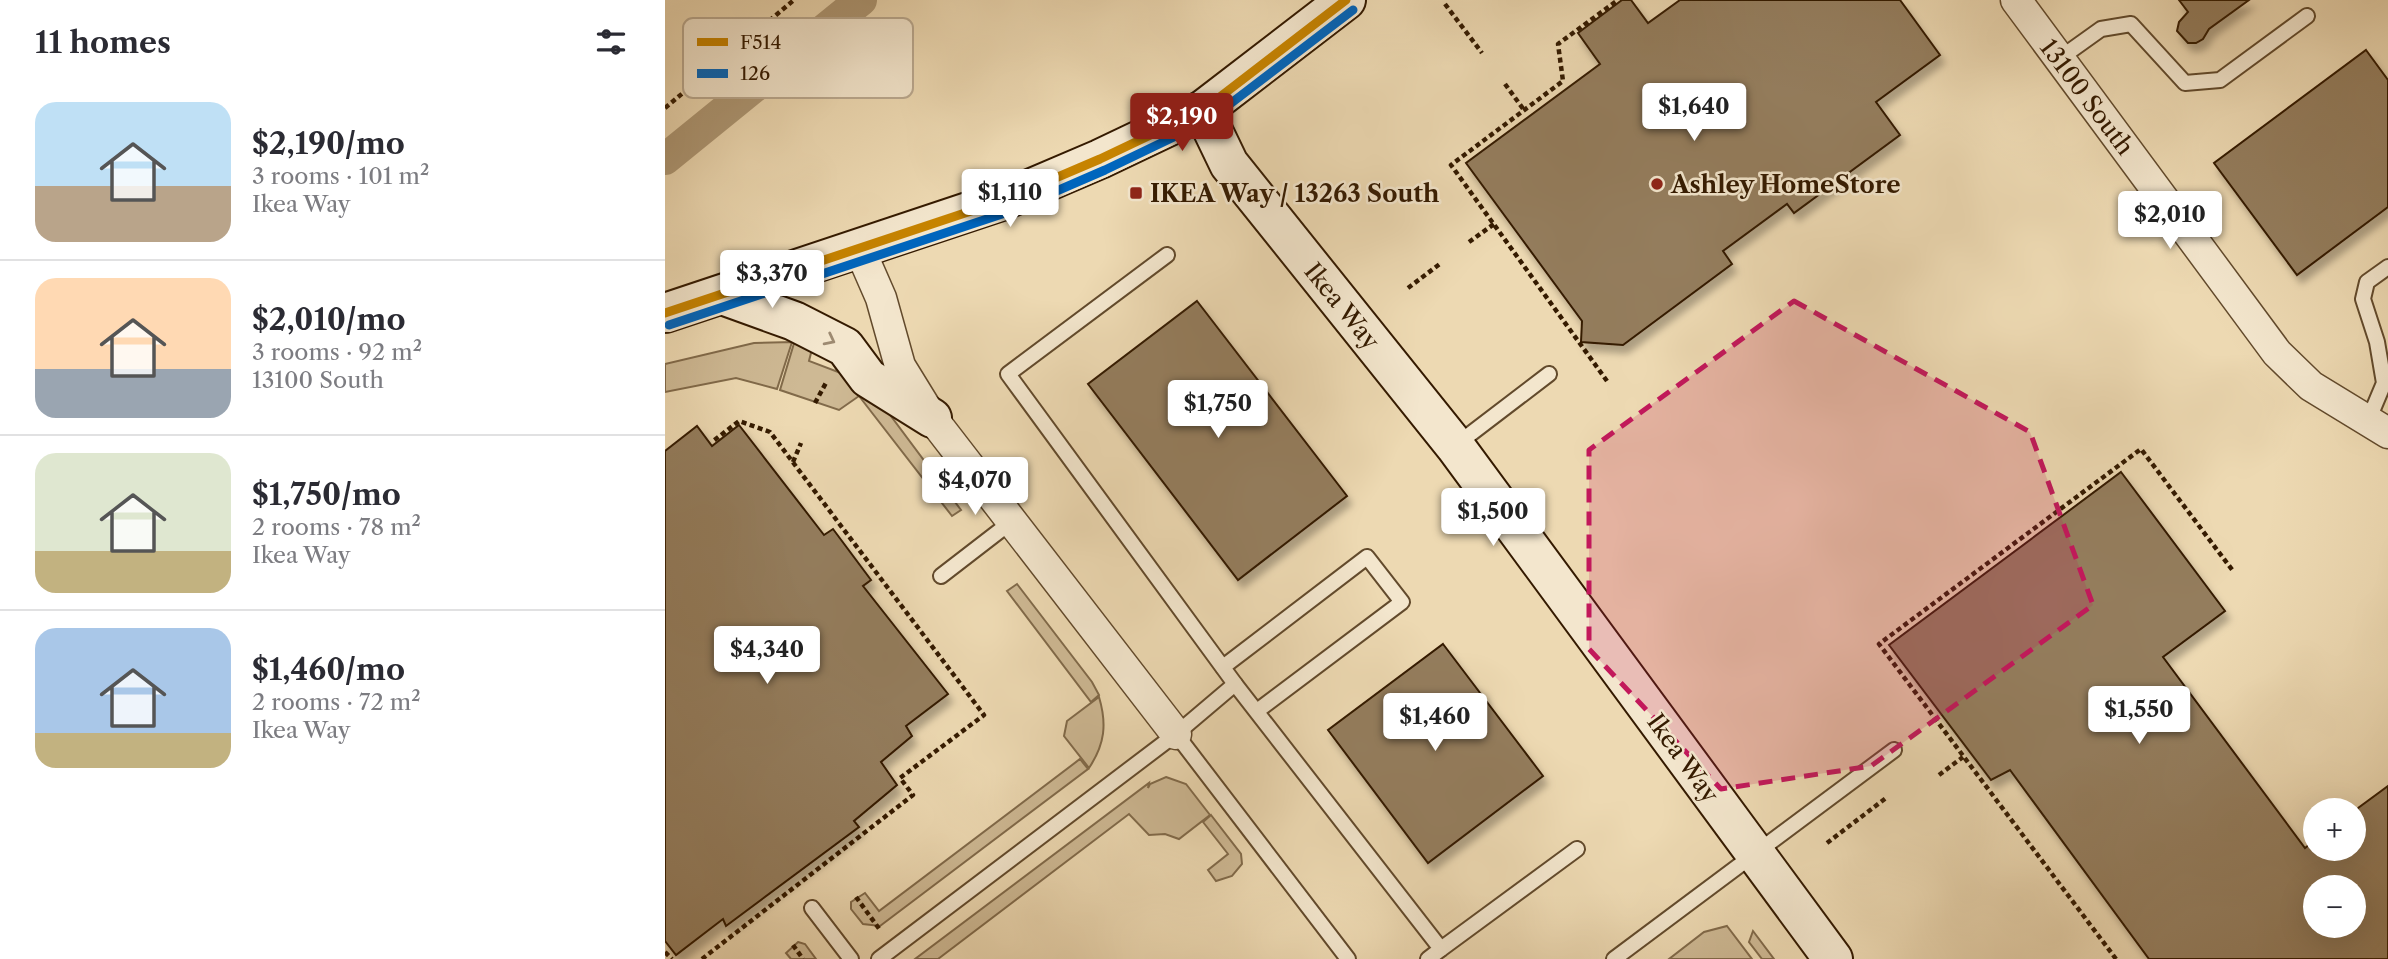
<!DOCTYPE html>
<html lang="en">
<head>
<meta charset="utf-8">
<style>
  body { margin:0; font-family:"Libre Caslon Text",serif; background:#f7f7f7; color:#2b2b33; height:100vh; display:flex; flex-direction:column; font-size:26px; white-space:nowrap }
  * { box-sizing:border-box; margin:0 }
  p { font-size:23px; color:#7c7c81 }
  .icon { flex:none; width:38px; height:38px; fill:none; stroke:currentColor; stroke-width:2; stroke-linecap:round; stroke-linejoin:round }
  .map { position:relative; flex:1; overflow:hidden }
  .side { display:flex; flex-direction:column; background:#fff; width:665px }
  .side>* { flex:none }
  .tools { position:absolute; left:1638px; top:798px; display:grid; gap:14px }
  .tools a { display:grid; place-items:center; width:63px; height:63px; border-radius:50%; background:#fff; box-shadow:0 7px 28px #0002; font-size:35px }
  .price { position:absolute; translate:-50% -60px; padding:0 16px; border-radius:7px; background:#fff; color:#222; font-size:23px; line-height:46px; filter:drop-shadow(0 2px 4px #0008) }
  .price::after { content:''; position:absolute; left:50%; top:42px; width:21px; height:16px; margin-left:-10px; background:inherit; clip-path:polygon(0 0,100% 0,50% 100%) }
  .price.selected { background:#8f2418; color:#fff }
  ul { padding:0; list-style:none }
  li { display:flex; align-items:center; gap:21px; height:175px; padding:0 35px }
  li+li { border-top:2px solid #e1e1e2 }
  li span { display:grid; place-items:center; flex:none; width:196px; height:140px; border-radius:21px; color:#555 }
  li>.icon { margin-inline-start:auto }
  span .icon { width:84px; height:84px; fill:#fffc; stroke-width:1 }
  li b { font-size:30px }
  h2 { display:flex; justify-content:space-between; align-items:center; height:84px; padding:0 35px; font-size:30px }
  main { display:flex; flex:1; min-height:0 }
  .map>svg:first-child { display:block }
  .green { fill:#ceb994; stroke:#816a4a; stroke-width:2 }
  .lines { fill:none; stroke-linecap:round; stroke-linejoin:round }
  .canal { stroke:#ae9875; stroke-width:32 }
  .building { fill:#947d5d; stroke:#341a00; stroke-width:2; fill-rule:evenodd; filter:url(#shadow) }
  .lane-casing { stroke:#624a2c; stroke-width:18 }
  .street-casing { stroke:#624a2c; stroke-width:33 }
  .secondary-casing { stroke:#341a00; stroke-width:42 }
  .path { stroke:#341a00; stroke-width:4.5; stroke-dasharray:5 3.5; stroke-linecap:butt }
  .lane { stroke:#f3e6cd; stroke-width:14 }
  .street { stroke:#f3e6cd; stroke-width:30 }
  .secondary { stroke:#f3e6cd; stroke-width:38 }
  .bus-1-casing { stroke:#f3e6cd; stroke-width:14 }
  .bus-2-casing { stroke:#f3e6cd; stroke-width:14 }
  .bus-1 { stroke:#c68300; stroke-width:9 }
  .bus-2 { stroke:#0065bd; stroke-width:9 }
  .oneway { stroke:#9d8a71 }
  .marked { fill:#c2185b; fill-opacity:0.2; stroke:#c2185b; stroke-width:5; stroke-dasharray:14 9; stroke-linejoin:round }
  .poi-dot { fill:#8f2418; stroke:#f3e6cd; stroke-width:2.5 }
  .labels { text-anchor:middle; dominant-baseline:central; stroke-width:5; stroke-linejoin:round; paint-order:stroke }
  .street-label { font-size:24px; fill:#341a00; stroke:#f3e6cd }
  .poi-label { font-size:24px; font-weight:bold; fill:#341a00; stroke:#f3e6cd; text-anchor:start }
  .key { fill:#f3e6cd; stroke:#baa990; stroke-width:2 }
  .key-label { font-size:19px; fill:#341a00 }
</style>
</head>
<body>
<main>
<section class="side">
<h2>11 homes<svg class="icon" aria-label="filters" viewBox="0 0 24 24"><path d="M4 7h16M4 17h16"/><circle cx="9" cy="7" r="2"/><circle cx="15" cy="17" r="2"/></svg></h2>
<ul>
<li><span style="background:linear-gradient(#bfe0f5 60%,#b9a48a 0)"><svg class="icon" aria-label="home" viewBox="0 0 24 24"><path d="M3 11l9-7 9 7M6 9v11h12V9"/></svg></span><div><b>$2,190/mo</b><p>3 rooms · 101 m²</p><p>Ikea Way</p></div></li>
<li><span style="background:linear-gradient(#ffd9b3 65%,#9aa5b1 0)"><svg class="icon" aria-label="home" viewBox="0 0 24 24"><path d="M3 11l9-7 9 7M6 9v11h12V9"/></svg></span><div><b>$2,010/mo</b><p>3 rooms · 92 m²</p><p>13100 South</p></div></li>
<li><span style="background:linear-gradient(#dfe7d0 70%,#c2b280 0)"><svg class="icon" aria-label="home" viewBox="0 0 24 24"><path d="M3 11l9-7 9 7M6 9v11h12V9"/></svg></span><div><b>$1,750/mo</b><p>2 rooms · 78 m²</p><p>Ikea Way</p></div></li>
<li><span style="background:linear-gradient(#a9c7e8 75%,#c2b280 0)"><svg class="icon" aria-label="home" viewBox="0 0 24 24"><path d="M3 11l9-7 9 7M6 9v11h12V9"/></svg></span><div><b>$1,460/mo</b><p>2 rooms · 72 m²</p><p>Ikea Way</p></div></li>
</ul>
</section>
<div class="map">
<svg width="1723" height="959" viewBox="0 0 1723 959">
  <defs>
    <filter id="shadow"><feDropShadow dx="4.5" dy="8" stdDeviation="3.5" flood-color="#0004"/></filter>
  </defs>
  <rect width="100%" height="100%" fill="#edd9b2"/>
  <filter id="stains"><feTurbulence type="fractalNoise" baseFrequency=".00286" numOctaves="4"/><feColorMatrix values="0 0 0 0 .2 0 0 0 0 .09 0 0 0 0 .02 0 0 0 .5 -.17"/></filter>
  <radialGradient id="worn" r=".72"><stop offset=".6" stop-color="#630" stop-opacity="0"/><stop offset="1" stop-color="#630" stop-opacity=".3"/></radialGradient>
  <!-- green -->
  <g class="green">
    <path d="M 130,340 L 148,345 L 144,361 L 173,372 L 166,361 L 196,376 L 296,510 L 287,516 L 194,396 L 174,410 L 115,390 Z"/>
    <path d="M 127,342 L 112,389 L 71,378 L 0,392 L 0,364 L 89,343 Z"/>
    <path d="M 352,584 L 427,682 L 434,695 L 426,702 L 342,591 Z"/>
    <path d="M 434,697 C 442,724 440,744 424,768 L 399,736 L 402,721 Z"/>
    <path d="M 415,759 L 423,769 L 215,926 L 198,924 L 186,909 L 186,902 L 200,893 L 214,911 Z"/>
    <path d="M 501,777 L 521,784 L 545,815 L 514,839 L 500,834 L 484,835 L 464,814 L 273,959 L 250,959 L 484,783 L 483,788 L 485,784 Z"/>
    <path d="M 546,815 L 576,854 L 577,864 L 567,876 L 551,881 L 543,870 L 563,854 L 538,822 Z"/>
    <path d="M 1062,926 L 1087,959 L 1004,959 L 1039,932 Z"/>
    <path d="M 1088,931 L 1109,959 L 1097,959 L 1084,942 Z"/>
    <path d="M 133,942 L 140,944 L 151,959 L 126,959 L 121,953 Z"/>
  </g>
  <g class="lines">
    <!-- canal -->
    <path class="canal" d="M 0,159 L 196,0"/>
  </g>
  <!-- building -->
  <g class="building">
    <path d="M 957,0 L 966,0 L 983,23 L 1015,0 L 1235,0 L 1275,55 L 1211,102 L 1235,135 L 1129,213 L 1122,204 L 1058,251 L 1067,264 L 958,345 L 916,342 L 917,321 L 801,163 L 935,64 L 913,33 Z"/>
    <path d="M 1514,0 L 1584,0 L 1544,29 L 1538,39 L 1531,43 L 1523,43 L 1512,31 L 1514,22 L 1523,12 Z"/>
    <path d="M 1701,50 L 1723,80 L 1723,207 L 1632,275 L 1549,163 Z"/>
    <path d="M 532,301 L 682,496 L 573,580 L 423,384 Z"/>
    <path d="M 74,425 L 159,535 L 168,529 L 206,580 L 198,586 L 283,694 L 241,726 L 247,736 L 216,762 L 232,785 L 189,821 L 194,827 L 61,926 L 58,919 L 11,955 L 0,941 L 0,451 L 32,426 L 47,446 Z"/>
    <path d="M 1456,472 L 1560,611 L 1498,657 L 1640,848 L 1650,840 L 1650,849 L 1689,849 L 1689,811 L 1723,786 L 1723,959 L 1484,959 L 1345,770 L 1326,780 L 1224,645 ZM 1650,887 L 1689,887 L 1689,926 L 1650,926 Z"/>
    <path d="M 778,644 L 878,776 L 763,863 L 663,730 Z"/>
  </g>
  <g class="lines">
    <!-- lane casing -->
    <g class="lane-casing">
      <g id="lane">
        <path d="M 1394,59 L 1436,29 L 1466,24 L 1520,83 L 1555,80 L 1642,16"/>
        <path d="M 502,255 L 343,374 L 570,684"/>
        <path d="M 1703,421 L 1719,383 L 1712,342 L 1698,299 L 1702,282 L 1723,267"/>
        <path d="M 791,445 L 884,374"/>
        <path d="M 276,576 L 346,522"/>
        <path d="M 558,667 L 702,557 L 737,602 L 592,711"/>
        <path d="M 511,734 L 570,684 L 776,949 L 763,959"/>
        <path d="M 147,908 L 186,959"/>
        <path d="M 776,949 L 912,849"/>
        <path d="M 214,959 L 511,734 L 683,959"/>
        <path d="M 949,959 L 1229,750"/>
      </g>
    </g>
    <!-- street casing -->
    <g class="street-casing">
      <g id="street">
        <path d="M 1351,0 L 1612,353 L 1646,386 L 1723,433"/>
        <path d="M 195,250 L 216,298 L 235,366 L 267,418 L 511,734"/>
      </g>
    </g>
    <!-- secondary casing -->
    <g class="secondary-casing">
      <g id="secondary">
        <path d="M 538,110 L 564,164 L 790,446 L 1168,959"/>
        <path d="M 57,295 L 129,321 L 180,347 L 203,378 L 267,418"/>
        <path d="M 0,313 L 339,200 L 435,159 L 538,110 L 681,0"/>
      </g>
    </g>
    <!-- path -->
    <g class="path">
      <path d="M 780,4 L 817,53"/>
      <path d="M 840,84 L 859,110"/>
      <path d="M 0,108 L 129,0"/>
      <path d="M 804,242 L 829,224"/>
      <path d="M 743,288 L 776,263"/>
      <path d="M 942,381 L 786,165 L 898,81 L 893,44 L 953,0"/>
      <path d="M 150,403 L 162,381"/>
      <path d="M 128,462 L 136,443"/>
      <path d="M 1274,775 L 1298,757"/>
      <path d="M 1162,843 L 1221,798"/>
      <path d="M 191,897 L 215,930"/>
      <path d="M 128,945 L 138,959"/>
      <path d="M 0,952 L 7,959"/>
      <path d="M 37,959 L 248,795 L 235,778 L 319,715 L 105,432 L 74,421 L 47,442"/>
      <path d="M 1451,959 L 1214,644 L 1476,449 L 1568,571"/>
    </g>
    <!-- lane -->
    <use href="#lane" class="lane"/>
    <!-- street -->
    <use href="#street" class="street"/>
    <!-- secondary -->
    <use href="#secondary" class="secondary"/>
    <!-- bus-1 casing -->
    <g class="bus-1-casing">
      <path id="bus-1" d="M 0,313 L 339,200 L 435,159 L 538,110 L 681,0"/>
    </g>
    <!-- bus-2 casing -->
    <g class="bus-2-casing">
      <path id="bus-2" d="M 4,325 L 343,212 L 440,170 L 544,120 L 688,10"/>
    </g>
    <!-- bus-1 -->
    <use href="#bus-1" class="bus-1"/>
    <!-- bus-2 -->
    <use href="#bus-2" class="bus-2"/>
  </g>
  <!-- one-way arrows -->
  <defs><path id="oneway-chevron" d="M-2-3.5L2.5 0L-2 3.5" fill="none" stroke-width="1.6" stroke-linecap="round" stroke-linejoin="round" transform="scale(1.75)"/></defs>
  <use class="oneway" href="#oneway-chevron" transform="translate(165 340) rotate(27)"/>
  <!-- marked area -->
  <path class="marked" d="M 1129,301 L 1365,432 L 1428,605 L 1206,766 L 1056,789 L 924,649 L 924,450 Z"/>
  <!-- markers -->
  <g class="poi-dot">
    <circle cx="992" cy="184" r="7"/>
    <rect x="464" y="186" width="14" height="14" rx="3.5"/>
  </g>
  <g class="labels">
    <!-- street labels -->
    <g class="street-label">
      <text transform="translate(1422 97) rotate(53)">13100 South</text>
      <text transform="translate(677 306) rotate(51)">Ikea Way</text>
      <text transform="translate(1018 758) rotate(54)">Ikea Way</text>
    </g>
    <!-- poi labels -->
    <g class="poi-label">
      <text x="1006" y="184">Ashley HomeStore</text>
      <text x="485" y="193">IKEA Way / 13263 South</text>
    </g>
  </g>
  <!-- legend -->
  <rect x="18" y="18" width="230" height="80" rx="10" class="key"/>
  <rect x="32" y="38" width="31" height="8" fill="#c68300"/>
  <rect x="32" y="69" width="31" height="9" fill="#0065bd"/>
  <g class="key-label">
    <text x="75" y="49">F514</text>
    <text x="75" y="80">126</text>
  </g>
  <rect width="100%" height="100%" filter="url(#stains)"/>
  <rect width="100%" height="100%" fill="url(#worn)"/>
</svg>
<div class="tools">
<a>+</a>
<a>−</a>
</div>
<b class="price" style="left:1029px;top:143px">$1,640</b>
<b class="price selected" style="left:517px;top:153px">$2,190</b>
<b class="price" style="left:345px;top:229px">$1,110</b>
<b class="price" style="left:1505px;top:251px">$2,010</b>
<b class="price" style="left:107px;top:310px">$3,370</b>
<b class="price" style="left:553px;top:440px">$1,750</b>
<b class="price" style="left:310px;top:517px">$4,070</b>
<b class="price" style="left:828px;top:548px">$1,500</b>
<b class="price" style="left:102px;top:686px">$4,340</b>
<b class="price" style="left:1474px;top:746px">$1,550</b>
<b class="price" style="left:770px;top:753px">$1,460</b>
</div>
</main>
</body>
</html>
